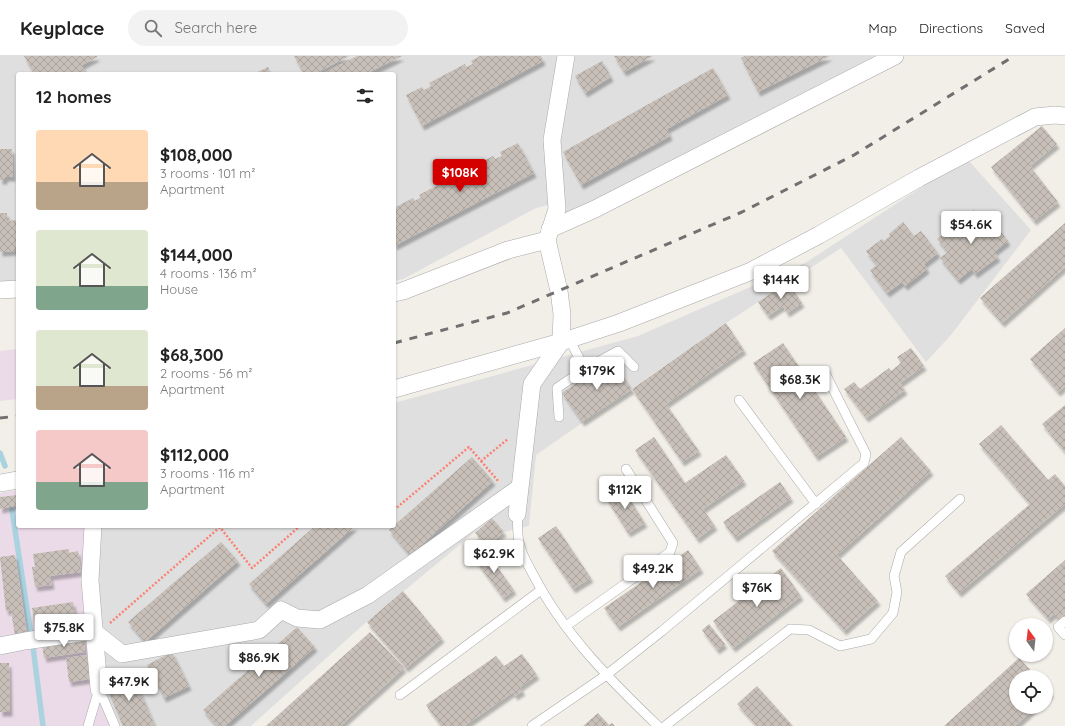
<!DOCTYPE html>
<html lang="en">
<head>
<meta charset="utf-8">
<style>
  body { margin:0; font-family:Quicksand,sans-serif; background:#f2f2f2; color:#222; height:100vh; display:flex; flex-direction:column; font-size:15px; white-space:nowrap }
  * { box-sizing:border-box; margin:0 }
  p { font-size:13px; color:#767676 }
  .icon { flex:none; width:22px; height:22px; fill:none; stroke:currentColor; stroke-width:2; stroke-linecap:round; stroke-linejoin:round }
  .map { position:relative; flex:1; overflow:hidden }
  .panel { position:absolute; left:16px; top:16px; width:380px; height:456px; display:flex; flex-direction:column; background:#fff; border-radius:4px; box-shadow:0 1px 3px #0004 }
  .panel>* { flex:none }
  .needle { width:26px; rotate:345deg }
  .controls { position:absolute; left:1009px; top:562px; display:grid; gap:8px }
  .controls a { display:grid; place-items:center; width:44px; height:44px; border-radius:50%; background:#fff; box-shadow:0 1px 3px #0004; font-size:20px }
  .price { position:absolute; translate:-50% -34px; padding:0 9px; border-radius:4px; background:#fff; color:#222; font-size:13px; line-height:26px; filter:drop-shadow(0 1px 2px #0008) }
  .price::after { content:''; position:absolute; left:50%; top:24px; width:12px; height:9px; margin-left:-6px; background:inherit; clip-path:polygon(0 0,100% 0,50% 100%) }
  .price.selected { background:#d40000; color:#fff }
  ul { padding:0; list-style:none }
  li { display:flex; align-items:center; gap:12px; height:100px; padding:0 20px }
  li span { display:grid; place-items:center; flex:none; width:112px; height:80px; border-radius:4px; color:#555 }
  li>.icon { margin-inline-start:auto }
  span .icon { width:48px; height:48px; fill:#fffc; stroke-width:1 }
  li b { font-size:17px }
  h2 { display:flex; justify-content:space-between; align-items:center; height:48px; padding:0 20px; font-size:17px }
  header { display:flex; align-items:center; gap:24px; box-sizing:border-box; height:56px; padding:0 20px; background:#fff; border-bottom:1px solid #e0e0e0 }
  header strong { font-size:19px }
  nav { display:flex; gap:22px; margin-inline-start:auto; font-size:14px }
  .search { width:280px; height:36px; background:#f2f2f2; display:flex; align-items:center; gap:10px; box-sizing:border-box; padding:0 14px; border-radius:22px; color:#767676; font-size:15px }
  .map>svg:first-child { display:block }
  .residential { fill:#e0dfdf }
  .industrial { fill:#ebdbe8 }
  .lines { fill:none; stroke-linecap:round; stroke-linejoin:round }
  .stream { stroke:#aad3df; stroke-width:5.5 }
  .building { fill:url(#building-cross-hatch); filter:url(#shadow) }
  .lane-casing { stroke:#a9a9a9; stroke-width:10 }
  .street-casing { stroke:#a9a9a9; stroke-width:18 }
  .path { stroke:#fa8072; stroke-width:2.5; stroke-dasharray:2 2; stroke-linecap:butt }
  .lane { stroke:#fff; stroke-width:9 }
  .street { stroke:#fff; stroke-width:17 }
  .rail { stroke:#707070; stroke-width:3; stroke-dasharray:8 8; stroke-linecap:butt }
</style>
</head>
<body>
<header>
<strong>Keyplace</strong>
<div class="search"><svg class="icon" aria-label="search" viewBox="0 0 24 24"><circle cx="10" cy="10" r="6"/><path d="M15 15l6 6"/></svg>Search here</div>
<nav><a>Map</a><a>Directions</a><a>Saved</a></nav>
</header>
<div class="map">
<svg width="1065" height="670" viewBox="0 0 1065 670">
  <defs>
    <pattern id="building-cross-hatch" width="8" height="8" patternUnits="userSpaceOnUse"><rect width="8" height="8" fill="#c7bfb8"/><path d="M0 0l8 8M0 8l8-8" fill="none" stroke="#aba49e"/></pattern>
    <filter id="shadow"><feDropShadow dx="2.5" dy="4.5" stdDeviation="1" flood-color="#0004"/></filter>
  </defs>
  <rect width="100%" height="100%" fill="#f2efe9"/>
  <!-- residential -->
  <g class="residential">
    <path d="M 0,0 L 875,0 L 564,160 L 563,145 L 536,152 L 403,223 L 394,225 L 394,18 L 18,18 L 18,227 L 0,227 Z"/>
    <path d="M 969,105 L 1031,174 L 951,279 L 926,306 L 841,192 L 726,267 L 536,399 L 529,470 L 504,476 L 492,462 L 363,569 L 251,670 L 121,670 L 101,630 L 94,522 L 98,470 L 394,470 L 394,347 L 638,280 L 805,207 L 928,127 Z"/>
  </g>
  <!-- industrial -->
  <g class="industrial">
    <path d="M 18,293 L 18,343 L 0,345 L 0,295 Z"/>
    <path d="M 18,434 L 18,470 L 98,470 L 94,522 L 101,630 L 121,670 L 0,670 L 0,437 Z"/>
  </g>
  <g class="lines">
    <!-- stream -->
    <g class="stream">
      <path d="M 0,397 L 5,410"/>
      <path d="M 12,454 L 31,579"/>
      <path d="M 33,591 L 43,670"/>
    </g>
  </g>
  <!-- building -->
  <g class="building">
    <path d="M 24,0 L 97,0 L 97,1 L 82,9 L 85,15 L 79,18 L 34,18 Z"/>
    <path d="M 294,0 L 349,0 L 315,18 L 304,18 Z"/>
    <path d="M 357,0 L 402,0 L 366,18 L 322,18 Z"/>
    <path d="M 480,0 L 541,0 L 543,5 L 422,70 L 406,39 L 422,31 L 424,34 L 431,30 L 429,27 L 465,8 L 466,11 L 473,8 L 471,5 Z"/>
    <path d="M 614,0 L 653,0 L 624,16 Z"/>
    <path d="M 745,0 L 830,0 L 758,36 L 741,2 Z"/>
    <path d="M 602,5 L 611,21 L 585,37 L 575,20 Z"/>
    <path d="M 268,11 L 271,18 L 253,18 Z"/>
    <path d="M 713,12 L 728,39 L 667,73 L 670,80 L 581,129 L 563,96 Z"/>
    <path d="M 1042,70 L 1057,88 L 1030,110 L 1058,146 L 1034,165 L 991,111 Z"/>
    <path d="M 518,87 L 534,117 L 394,190 L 394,152 L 413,142 L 415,145 L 421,141 L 419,139 L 453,121 L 455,124 L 462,120 L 460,117 L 493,100 L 495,103 L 502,100 L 500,96 Z"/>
    <path d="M 0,93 L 12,93 L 13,121 L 5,121 L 5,124 L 0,124 Z"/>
    <path d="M 974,154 L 984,168 L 991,163 L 1008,185 L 994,196 L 998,201 L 975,218 L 972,213 L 958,224 L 940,202 L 948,196 L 937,183 L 952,171 L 954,173 L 961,168 L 959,166 Z"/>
    <path d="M 0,157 L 7,157 L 7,165 L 18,164 L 18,192 L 15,192 L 15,195 L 0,196 Z"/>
    <path d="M 903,166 L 914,180 L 921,175 L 938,197 L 924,208 L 927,213 L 905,230 L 902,226 L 887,237 L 870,214 L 877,209 L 866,195 L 882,183 L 884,185 L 890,180 L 889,178 Z"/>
    <path d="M 1065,167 L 1065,211 L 1002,267 L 980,242 Z"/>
    <path d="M 788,226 L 802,247 L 787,257 L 783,250 L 768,260 L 758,246 Z"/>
    <path d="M 726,267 L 744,294 L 666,348 L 699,395 L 682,406 L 632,333 Z"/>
    <path d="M 1065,272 L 1065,330 L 1058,336 L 1030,303 Z"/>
    <path d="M 783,287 L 846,381 L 816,401 L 753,307 Z"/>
    <path d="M 911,292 L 924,310 L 900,327 L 905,334 L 866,362 L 844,333 L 854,326 L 860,333 L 889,312 L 891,315 L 901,307 L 897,301 Z"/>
    <path d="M 611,303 L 632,333 L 582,366 L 562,337 Z"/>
    <path d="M 1065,349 L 1065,396 L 1042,368 Z"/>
    <path d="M 1001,369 L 1048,424 L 1055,418 L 1065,430 L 1065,448 L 959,537 L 945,520 L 1030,448 L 979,388 Z"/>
    <path d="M 654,381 L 685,427 L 726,399 L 744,425 L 703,453 L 715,470 L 697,483 L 635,394 Z"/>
    <path d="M 901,381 L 931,415 L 837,499 L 878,545 L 844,575 L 772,495 Z"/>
    <path d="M 472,401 L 493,425 L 410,499 L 389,474 Z"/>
    <path d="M 780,426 L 791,442 L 735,482 L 723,466 Z"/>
    <path d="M 622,431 L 645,467 L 628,477 L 606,442 Z"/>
    <path d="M 18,439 L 18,449 L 0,453 L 0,441 Z"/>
    <path d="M 492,462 L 504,476 L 486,490 L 475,477 Z"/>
    <path d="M 315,470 L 355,470 L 266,548 L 249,528 Z"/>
    <path d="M 556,470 L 591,522 L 573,533 L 538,482 Z"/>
    <path d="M 221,486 L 238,505 L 145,586 L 128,566 Z"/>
    <path d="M 69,493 L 69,497 L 78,495 L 81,516 L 50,520 L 52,529 L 35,531 L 32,511 L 35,511 L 33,498 Z"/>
    <path d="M 484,493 L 514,534 L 503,542 L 473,501 Z"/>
    <path d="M 688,494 L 701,513 L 618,571 L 604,552 Z"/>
    <path d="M 15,499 L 27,578 L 15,580 L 11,554 L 6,555 L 0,501 Z"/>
    <path d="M 1065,504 L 1065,558 L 1059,563 L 1054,558 L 1048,563 L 1026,538 Z"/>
    <path d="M 781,512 L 801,540 L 733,592 L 713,565 Z"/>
    <path d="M 403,535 L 442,582 L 406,612 L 367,566 Z"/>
    <path d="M 73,546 L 76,567 L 36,573 L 32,552 Z"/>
    <path d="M 709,568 L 725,588 L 717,594 L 702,574 Z"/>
    <path d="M 297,571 L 315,591 L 225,670 L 217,670 L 203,654 Z"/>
    <path d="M 370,576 L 404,612 L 340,670 L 266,670 Z"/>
    <path d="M 83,581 L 85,596 L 44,602 L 42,587 Z"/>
    <path d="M 172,596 L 189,630 L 164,642 L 147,609 Z"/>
    <path d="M 522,598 L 537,619 L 520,631 L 523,635 L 515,640 L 513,636 L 464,670 L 441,670 L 426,649 L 496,600 L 504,610 Z"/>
    <path d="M 87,599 L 91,623 L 69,626 L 66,602 Z"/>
    <path d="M 1019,602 L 1037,621 L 1016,621 L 1016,651 L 1036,651 L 1015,670 L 944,670 Z"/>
    <path d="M 0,607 L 9,607 L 10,656 L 0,656 Z"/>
    <path d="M 132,617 L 155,670 L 123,670 L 105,628 Z"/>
    <path d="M 757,630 L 793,670 L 757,670 L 737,648 Z"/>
    <path d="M 1046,631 L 1051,637 L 1046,642 Z"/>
    <path d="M 598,657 L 609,669 L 612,667 L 615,670 L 583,670 Z"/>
  </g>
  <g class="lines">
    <!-- lane casing -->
    <g class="lane-casing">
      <g id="lane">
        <path d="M 569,283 L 585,313"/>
        <path d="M 739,344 L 816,448"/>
        <path d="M 559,361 L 557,332 L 585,313 L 618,295 L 634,311"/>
        <path d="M 517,458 C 518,467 517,477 519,486 C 521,498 528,509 534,520 C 564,578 611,625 658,670"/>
        <path d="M 1065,565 L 1058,571 L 1065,579"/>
        <path d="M 566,570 L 670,496 L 673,487 L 626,413"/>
        <path d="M 99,633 L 115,670"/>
        <path d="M 400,639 L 541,534"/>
        <path d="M 88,670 L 99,633"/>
        <path d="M 532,670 L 605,620 L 662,575 L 864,407 L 866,398 L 824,315"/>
        <path d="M 665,670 L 790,573 L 809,574 L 840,590 L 871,583 L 893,557 L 897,536 L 894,520 L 901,496 L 960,443"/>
      </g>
    </g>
    <!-- street casing -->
    <g class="street-casing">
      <g id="street">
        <path d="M 550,173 L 595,153 L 895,0"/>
        <path d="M 0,234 L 18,233"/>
        <path d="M 394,237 L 403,235 L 508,194 L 547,184"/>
        <path d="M 394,333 L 561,286 L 619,267 L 749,216 L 819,179 L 919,122 L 1035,61 L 1055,59 L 1065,60"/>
        <path d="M 0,427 L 18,424"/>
        <path d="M 517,458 L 532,328 L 561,286 L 562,258 L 559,235 L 547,184 L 557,153 L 552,84 L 566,0"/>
        <path d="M 93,470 L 90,524 L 99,633"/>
        <path d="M 0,590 L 25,585 L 93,575 L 122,598 L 259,574 L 281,554 L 297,562 L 320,564 L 368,539 L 519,432"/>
      </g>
    </g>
    <!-- path -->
    <g class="path">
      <path d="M 481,405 L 499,426"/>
      <path d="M 394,454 L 469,391 L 481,405 L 508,383"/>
      <path d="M 219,470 L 252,512 L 300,470"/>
      <path d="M 110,567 L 220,471"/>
    </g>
    <!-- lane -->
    <use href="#lane" class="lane"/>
    <!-- street -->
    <use href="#street" class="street"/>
    <!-- rail -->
    <g class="rail">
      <path d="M 394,287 L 507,257 L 742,156 L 854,99 L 1014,0"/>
      <path d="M 0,362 L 18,360"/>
    </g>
  </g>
</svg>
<div class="controls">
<a><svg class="needle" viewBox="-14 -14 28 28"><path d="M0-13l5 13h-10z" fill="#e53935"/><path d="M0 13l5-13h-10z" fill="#767676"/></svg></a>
<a><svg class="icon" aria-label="locate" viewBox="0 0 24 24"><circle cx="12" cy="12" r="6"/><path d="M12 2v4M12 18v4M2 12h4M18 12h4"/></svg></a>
</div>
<b class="price selected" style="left:460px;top:137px">$108K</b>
<b class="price" style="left:971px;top:189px">$54.6K</b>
<b class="price" style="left:781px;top:244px">$144K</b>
<b class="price" style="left:597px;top:335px">$179K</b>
<b class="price" style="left:800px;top:344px">$68.3K</b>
<b class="price" style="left:625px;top:454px">$112K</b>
<b class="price" style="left:494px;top:518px">$62.9K</b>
<b class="price" style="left:653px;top:533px">$49.2K</b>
<b class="price" style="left:757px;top:552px">$76K</b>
<b class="price" style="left:64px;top:592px">$75.8K</b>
<b class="price" style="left:259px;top:622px">$86.9K</b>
<b class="price" style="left:129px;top:646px">$47.9K</b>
<section class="panel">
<h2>12 homes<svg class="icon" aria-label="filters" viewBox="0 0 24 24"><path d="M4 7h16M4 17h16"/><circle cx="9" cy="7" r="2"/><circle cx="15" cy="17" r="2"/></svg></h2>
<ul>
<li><span style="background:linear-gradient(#ffd9b3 65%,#b9a48a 0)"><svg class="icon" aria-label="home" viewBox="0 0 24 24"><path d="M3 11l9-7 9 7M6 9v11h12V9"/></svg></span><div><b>$108,000</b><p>3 rooms · 101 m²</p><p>Apartment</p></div></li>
<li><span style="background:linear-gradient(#dfe7d0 70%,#7fa58c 0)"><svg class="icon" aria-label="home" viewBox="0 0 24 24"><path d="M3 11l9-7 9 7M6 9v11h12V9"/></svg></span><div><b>$144,000</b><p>4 rooms · 136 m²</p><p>House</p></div></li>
<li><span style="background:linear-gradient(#dfe7d0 70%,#b9a48a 0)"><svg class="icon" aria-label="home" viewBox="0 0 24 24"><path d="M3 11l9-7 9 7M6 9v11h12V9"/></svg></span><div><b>$68,300</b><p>2 rooms · 56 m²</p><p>Apartment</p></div></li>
<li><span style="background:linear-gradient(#f6c9c9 65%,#7fa58c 0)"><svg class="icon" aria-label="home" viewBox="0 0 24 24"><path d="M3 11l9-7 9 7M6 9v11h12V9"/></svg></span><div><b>$112,000</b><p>3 rooms · 116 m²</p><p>Apartment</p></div></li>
</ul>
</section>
</div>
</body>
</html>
